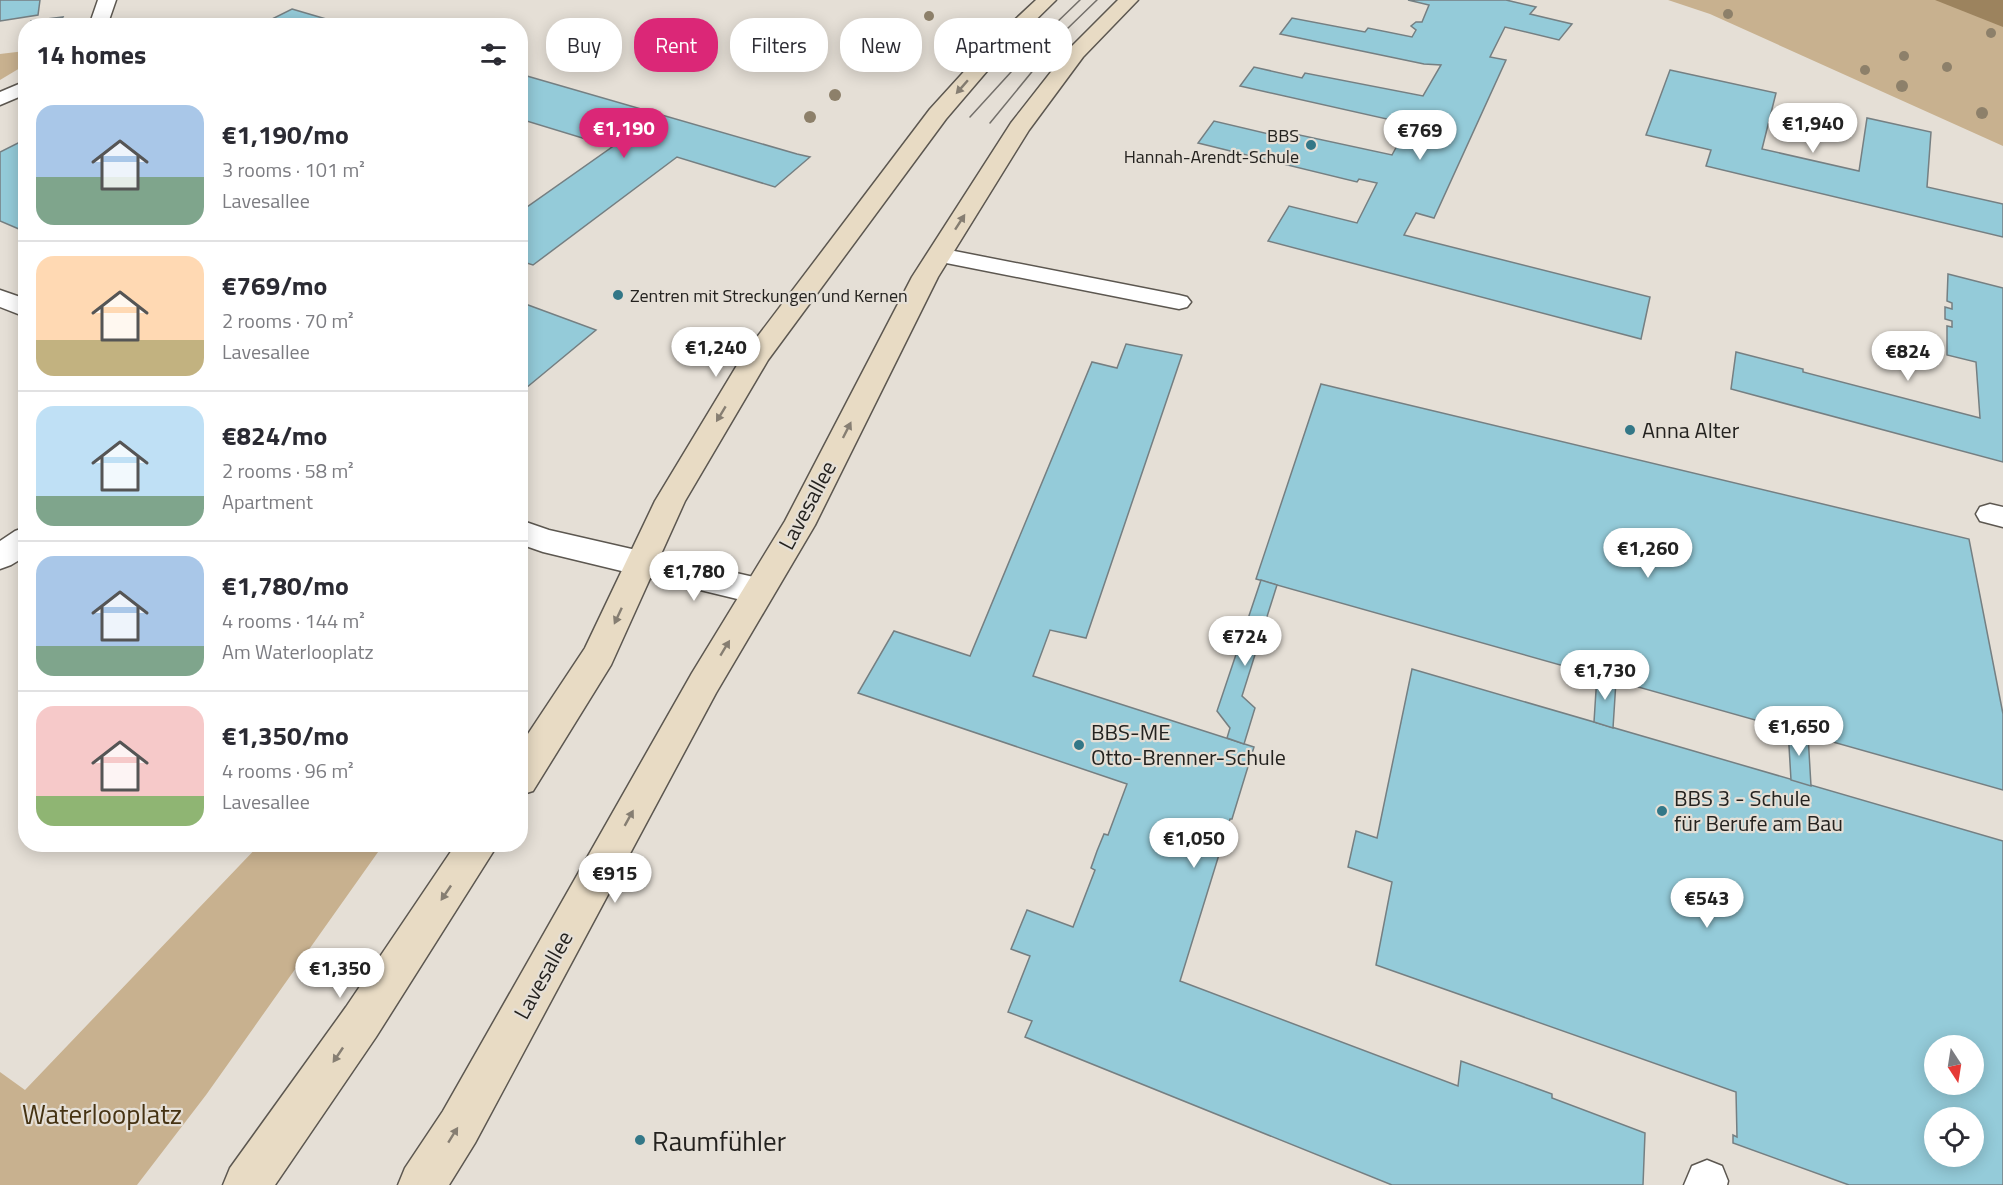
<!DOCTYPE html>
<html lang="en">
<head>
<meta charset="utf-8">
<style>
  body { margin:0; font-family:"Titillium Web",sans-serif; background:#f2f2f3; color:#2b2b33; height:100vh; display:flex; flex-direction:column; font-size:22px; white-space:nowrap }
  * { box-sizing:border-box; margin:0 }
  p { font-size:20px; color:#7c7c81 }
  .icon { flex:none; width:33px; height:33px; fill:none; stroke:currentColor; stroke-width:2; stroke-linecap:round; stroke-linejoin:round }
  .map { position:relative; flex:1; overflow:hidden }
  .panel { position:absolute; left:18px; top:18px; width:510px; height:834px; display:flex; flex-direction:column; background:#fff; border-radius:24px; box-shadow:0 3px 15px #0003 }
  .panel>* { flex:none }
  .hud { position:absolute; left:546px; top:18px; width:570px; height:54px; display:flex; gap:12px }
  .needle { width:39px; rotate:168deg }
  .controls { position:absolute; left:1924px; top:1035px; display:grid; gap:12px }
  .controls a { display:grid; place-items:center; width:60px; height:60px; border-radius:50%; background:#fff; box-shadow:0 3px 15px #0003; font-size:30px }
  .price { position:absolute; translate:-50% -51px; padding:0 14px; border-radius:21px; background:#fff; color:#222; font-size:20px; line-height:39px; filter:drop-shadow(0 2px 3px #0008) }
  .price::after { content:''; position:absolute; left:50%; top:36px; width:18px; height:14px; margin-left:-9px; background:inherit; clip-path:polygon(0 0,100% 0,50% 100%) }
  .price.selected { background:#db2777; color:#fff }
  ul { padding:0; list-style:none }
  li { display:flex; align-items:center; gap:18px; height:150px; padding:0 18px }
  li+li { border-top:2px solid #e1e1e2 }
  li span { display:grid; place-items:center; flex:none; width:168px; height:120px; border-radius:18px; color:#555 }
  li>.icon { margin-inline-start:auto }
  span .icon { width:72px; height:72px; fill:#fffc; stroke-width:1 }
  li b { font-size:26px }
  h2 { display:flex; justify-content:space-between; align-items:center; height:72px; padding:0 18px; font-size:26px }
  .tag { padding:0 21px; border-radius:24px; background:#fff; box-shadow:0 3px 15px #0003; font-size:21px; line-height:54px }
  .tag.selected { background:#db2777; color:#fff }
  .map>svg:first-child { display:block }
  .green { fill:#c8b18f }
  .water { fill:#9c835e }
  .building { fill:#94cbd9; stroke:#757f82; stroke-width:1.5; fill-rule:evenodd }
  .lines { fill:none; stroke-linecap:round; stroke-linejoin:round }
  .service-casing { stroke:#5c5750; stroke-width:3 }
  .minor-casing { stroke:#5c5750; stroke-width:3 }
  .secondary-casing { stroke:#5c5750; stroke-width:3 }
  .service { fill:#fff; fill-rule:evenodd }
  .minor { fill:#fff; fill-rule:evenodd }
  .secondary { fill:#e8dbc4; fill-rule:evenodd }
  .tram { stroke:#74706b; stroke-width:1.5 }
  .tree { fill:#8d806a }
  .oneway { fill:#867e72 }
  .poi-dot { fill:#337787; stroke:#e5dfd6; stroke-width:2 }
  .labels { text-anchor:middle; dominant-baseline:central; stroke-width:4.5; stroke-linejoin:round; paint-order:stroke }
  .far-poi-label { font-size:18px; fill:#24221f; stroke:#e5dfd6; text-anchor:end }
  .poi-label { font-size:22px; fill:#24221f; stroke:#e5dfd6; text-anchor:start }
  .street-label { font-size:22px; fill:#24221f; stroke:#e5dfd6 }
  .near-park-label { font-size:27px; fill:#453212; stroke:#e5dfd6 }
  .near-poi-label { font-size:27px; fill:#24221f; stroke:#e5dfd6; text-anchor:start }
</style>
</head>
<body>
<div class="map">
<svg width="2003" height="1185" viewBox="0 0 2003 1185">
  <rect width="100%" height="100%" fill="#e5dfd6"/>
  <!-- green -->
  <g class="green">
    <path d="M 1668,0 L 2003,0 L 2003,146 L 1710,14 Z"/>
    <path d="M 25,51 L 25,65 L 0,80 L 0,54 Z"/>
    <path d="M 259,845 L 383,845 L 206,1095 L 137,1185 L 0,1185 L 0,1072 L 25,1090 Z"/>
  </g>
  <!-- water -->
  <path class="water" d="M 1935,0 L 2003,0 L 2003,27 Z"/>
  <!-- building -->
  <g class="building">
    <path d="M 0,0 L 40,0 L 38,15 L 0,21 Z"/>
    <path d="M 1408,0 L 1506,0 L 1536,7 L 1530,14 L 1572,24 L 1559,40 L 1505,27 L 1490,57 L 1506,60 L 1434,218 L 1416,213 L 1404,235 L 1650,297 L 1641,339 L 1268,241 L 1289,206 L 1357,223 L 1377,183 L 1359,179 L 1357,182 L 1198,143 L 1214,121 L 1290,139 L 1295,134 L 1392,155 L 1411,120 L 1393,116 L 1391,120 L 1240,86 L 1254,67 L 1302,78 L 1305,73 L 1423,96 L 1441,65 L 1424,64 L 1280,34 L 1292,18 L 1365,32 L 1368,28 L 1412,37 L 1416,30 L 1411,26 L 1416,22 L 1422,22 L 1429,5 Z"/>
    <path d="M 292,9 L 350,26 L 258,26 Z"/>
    <path d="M 63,17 L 60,23 L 28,26 L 31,21 Z"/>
    <path d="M 1670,70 L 1776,93 L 1762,149 L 1859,171 L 1867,118 L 1931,132 L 1927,187 L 2003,204 L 2003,237 L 1706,166 L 1711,150 L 1646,135 Z"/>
    <path d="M 520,74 L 797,154 L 810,157 L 775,187 L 677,157 L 533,265 L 520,261 L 520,212 L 612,147 L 520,119 Z"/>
    <path d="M 26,139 L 26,232 L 0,221 L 0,152 Z"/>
    <path d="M 1948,274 L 2003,288 L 2003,462 L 1731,389 L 1736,352 L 1803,369 L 1803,372 L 1980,418 L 1976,362 L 1947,355 L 1947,326 L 1952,327 L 1952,321 L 1945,319 L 1945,307 L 1952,309 L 1952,303 L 1947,301 Z"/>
    <path d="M 520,302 L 596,330 L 520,393 Z"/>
    <path d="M 1126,344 L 1182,355 L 1086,638 L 1050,630 L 1033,676 L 1254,747 L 1232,819 L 1230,819 L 1180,981 L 1458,1086 L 1461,1061 L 1552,1094 L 1552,1098 L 1645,1133 L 1643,1185 L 1392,1185 L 1025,1037 L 1032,1021 L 1008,1012 L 1030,956 L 1011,949 L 1027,910 L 1073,927 L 1095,870 L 1091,868 L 1097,851 L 1104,834 L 1108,835 L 1127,784 L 858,693 L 894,631 L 970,656 L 1092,362 L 1117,368 Z"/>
    <path d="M 1321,384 L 1969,539 L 2003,714 L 2003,790 L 1256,579 Z"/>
    <path d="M 1261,580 L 1277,585 L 1242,696 L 1255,708 L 1244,744 L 1227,738 L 1230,728 L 1217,711 Z"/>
    <path d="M 1412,669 L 2003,841 L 2003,1185 L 1849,1185 L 1733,1143 L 1733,1135 L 1737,1137 L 1736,1092 L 1376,965 L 1392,882 L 1348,867 L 1356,831 L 1377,838 ZM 1935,1046 L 1974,1046 L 1974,1084 L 1935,1084 ZM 1935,1118 L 1974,1118 L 1974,1156 L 1935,1156 Z"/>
    <path d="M 1597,675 L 1616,681 L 1613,728 L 1594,722 Z"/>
    <path d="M 1788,729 L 1808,735 L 1811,786 L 1791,780 Z"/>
  </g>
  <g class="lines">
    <!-- service casing -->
    <g class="service-casing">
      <g id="service">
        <path d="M 98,0 L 116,0 L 107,26 L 89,26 Z"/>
        <path d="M 26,81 L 26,94 L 0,105 L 0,92 Z"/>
        <path d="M 939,248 L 1179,295 L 1187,297 L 1191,302 L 1187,307 L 1179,309 L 931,260 L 928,255 L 931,250 Z"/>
        <path d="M 1990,504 L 2003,507 L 2003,527 L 1980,521 L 1976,514 L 1980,507 Z"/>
        <path d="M 1707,1160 L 1722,1166 L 1728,1181 L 1727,1185 L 1684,1185 L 1692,1166 Z"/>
      </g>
    </g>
    <!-- minor casing -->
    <g class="minor-casing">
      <g id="minor">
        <path d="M 0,290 L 26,299 L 26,317 L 0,307 Z"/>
        <path d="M 520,520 L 549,530 L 758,578 L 770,582 L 774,591 L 770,600 L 758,604 L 543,552 L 520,544 Z"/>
        <path d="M 26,527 L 26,556 L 11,565 L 0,569 L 0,541 L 15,531 Z"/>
      </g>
    </g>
    <!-- secondary casing -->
    <g class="secondary-casing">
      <g id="secondary">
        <path d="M 1036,0 L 1056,0 L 1005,50 L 946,119 L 768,360 L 685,501 L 611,665 L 533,791 L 520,795 L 520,746 L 585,648 L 655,501 L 742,357 L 930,109 L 991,42 Z"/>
        <path d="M 1118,0 L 1138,0 L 1083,57 L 1029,130 L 938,277 L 815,525 L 716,693 L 475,1143 L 449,1185 L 398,1185 L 405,1168 L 443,1111 L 692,673 L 785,521 L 912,277 L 1011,123 L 1069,49 Z"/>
        <path d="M 456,844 L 498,844 L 376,1037 L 275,1185 L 223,1185 L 230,1168 L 346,1007 Z"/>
      </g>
    </g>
    <!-- service -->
    <use href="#service" class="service"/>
    <!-- minor -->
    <use href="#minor" class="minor"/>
    <!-- secondary -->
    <use href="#secondary" class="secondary"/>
    <!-- tram -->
    <g class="tram">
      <path d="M 970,117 L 1053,26 L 1080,0"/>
      <path d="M 990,123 L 1067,29 L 1097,0"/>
    </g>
  </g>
  <!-- trees -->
  <g class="tree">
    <circle cx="1728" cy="14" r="5"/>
    <circle cx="929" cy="16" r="5"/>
    <circle cx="1991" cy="33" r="5"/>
    <circle cx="907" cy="34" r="5"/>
    <circle cx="886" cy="51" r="5"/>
    <circle cx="1904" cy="56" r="5"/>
    <circle cx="869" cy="66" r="5"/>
    <circle cx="1947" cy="67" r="5"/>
    <circle cx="1865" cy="70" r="5"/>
    <circle cx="1902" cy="86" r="6"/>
    <circle cx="835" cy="95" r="6"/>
    <circle cx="1982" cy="113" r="6"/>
    <circle cx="810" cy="117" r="6"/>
  </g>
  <!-- one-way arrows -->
  <defs><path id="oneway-solid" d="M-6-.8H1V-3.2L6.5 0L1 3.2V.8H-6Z" transform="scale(1.5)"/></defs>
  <g class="oneway">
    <use href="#oneway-solid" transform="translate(962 87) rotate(131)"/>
    <use href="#oneway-solid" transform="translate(960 222) rotate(-57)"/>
    <use href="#oneway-solid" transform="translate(721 414) rotate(121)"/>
    <use href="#oneway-solid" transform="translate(847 430) rotate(-63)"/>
    <use href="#oneway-solid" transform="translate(618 616) rotate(115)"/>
    <use href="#oneway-solid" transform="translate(725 648) rotate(-59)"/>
    <use href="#oneway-solid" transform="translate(629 818) rotate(-61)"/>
    <use href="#oneway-solid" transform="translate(446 893) rotate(124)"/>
    <use href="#oneway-solid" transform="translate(338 1055) rotate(124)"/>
    <use href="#oneway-solid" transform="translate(453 1135) rotate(-58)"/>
  </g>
  <!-- markers -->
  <g class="poi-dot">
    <circle cx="1311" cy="145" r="6"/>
    <circle cx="618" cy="295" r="6"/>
    <circle cx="1630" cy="430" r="6"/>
    <circle cx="1079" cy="745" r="6"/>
    <circle cx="1662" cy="811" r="6"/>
    <circle cx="640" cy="1140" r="6"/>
  </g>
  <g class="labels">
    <!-- far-poi labels -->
    <g class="far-poi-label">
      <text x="1299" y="135">BBS<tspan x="1299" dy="21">Hannah-Arendt-Schule</tspan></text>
      <text x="630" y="295" text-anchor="start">Zentren mit Streckungen und Kernen</text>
    </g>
    <!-- poi labels -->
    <g class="poi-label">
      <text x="1642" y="430">Anna Alter</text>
      <text x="1091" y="732">BBS-ME<tspan x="1091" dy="25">Otto-Brenner-Schule</tspan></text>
      <text x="1674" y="798">BBS 3 - Schule<tspan x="1674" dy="25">für Berufe am Bau</tspan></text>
    </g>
    <!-- street labels -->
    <g class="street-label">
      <text transform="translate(807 505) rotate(-62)">Lavesallee</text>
      <text transform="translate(543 975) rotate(-61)">Lavesallee</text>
    </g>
    <!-- near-park labels -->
    <g class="near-park-label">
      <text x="102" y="1113">Waterlooplatz</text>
    </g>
    <!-- near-poi labels -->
    <g class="near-poi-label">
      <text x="652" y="1140">Raumfühler</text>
    </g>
  </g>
</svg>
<div class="controls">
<a><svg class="needle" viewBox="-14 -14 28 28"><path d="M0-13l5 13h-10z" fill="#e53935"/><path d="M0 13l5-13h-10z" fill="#7c7c81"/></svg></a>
<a><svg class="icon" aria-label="locate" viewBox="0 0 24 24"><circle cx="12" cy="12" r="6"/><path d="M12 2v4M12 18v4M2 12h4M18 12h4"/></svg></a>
</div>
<b class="price" style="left:1813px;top:154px">€1,940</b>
<b class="price selected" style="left:624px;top:159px">€1,190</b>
<b class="price" style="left:1420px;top:161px">€769</b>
<b class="price" style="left:716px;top:378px">€1,240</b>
<b class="price" style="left:1908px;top:382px">€824</b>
<b class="price" style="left:1648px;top:579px">€1,260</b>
<b class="price" style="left:694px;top:602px">€1,780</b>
<b class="price" style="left:1245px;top:667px">€724</b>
<b class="price" style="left:1605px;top:701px">€1,730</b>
<b class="price" style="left:1799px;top:757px">€1,650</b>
<b class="price" style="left:1194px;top:869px">€1,050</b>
<b class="price" style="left:615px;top:904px">€915</b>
<b class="price" style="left:1707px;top:929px">€543</b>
<b class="price" style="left:340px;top:999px">€1,350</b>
<div class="hud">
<a class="tag">Buy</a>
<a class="tag selected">Rent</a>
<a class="tag">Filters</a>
<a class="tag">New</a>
<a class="tag">Apartment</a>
</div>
<section class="panel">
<h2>14 homes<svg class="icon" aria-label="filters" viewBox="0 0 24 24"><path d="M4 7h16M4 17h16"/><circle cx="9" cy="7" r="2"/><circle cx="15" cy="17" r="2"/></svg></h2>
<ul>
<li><span style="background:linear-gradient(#a9c7e8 60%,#7fa58c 0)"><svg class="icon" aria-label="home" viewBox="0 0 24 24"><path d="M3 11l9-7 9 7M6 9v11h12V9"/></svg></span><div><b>€1,190/mo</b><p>3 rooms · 101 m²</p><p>Lavesallee</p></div></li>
<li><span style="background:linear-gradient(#ffd9b3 70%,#c2b280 0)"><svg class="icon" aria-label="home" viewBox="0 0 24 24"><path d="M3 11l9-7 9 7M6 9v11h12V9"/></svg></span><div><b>€769/mo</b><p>2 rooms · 70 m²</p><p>Lavesallee</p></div></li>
<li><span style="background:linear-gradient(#bfe0f5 75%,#7fa58c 0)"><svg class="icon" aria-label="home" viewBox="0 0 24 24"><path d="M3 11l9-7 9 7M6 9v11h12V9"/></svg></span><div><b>€824/mo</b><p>2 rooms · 58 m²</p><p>Apartment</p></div></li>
<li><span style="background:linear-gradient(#a9c7e8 75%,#7fa58c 0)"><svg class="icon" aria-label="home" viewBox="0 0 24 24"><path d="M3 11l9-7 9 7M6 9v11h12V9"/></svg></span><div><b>€1,780/mo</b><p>4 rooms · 144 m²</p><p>Am Waterlooplatz</p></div></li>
<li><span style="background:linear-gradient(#f6c9c9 75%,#8fb573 0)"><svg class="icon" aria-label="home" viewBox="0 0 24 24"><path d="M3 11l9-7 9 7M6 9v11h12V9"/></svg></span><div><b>€1,350/mo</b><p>4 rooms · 96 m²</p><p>Lavesallee</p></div></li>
</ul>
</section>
</div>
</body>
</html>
